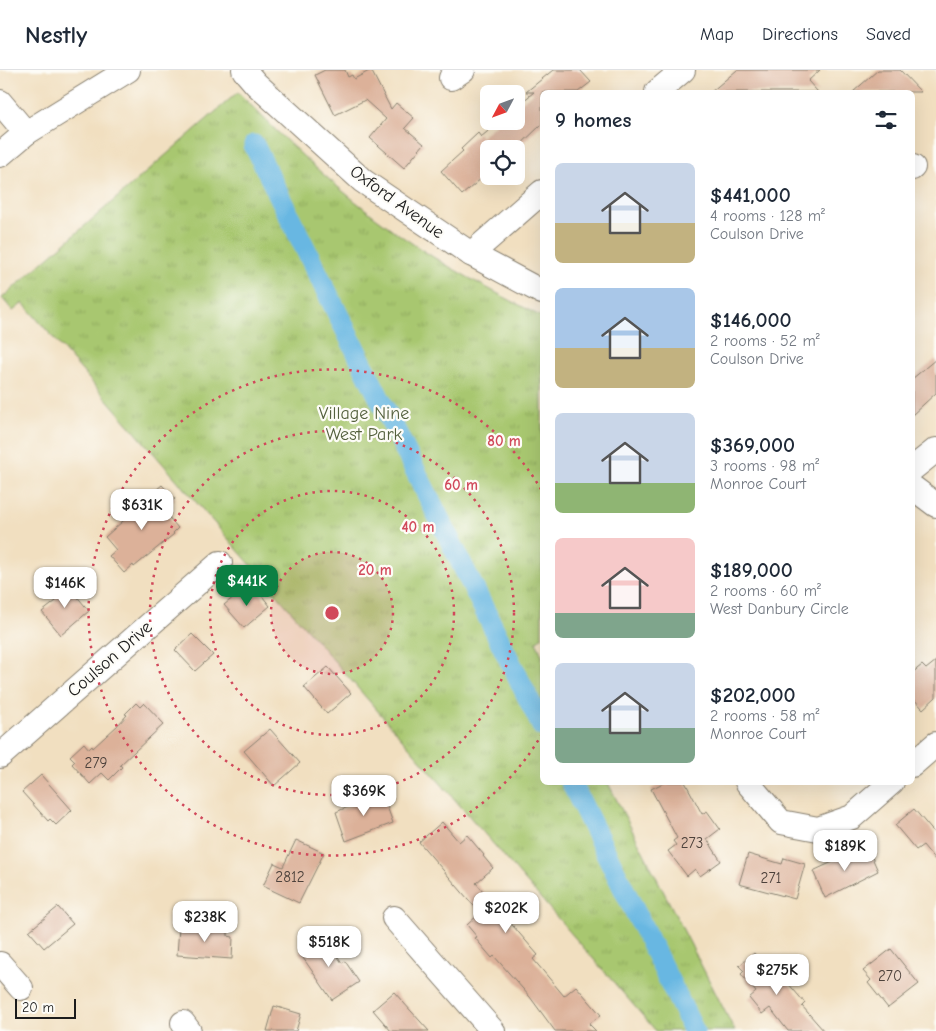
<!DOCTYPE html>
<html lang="en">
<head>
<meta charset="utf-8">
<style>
  body { margin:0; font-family:"Comic Neue",sans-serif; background:#f2f2f3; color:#1f2937; height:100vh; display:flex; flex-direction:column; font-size:19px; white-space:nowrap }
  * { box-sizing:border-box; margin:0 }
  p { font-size:16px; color:#747a83 }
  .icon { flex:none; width:28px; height:28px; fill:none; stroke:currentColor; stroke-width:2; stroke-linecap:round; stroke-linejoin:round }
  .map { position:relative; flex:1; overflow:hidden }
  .sheet { position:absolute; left:540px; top:20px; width:375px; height:695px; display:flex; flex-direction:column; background:#fff; border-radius:8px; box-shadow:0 5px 20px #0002 }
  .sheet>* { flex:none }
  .needle { width:32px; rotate:229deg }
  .fabs { position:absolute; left:480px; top:15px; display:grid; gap:10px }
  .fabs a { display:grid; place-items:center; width:45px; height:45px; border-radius:8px; background:#fff; box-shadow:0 5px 20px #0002; font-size:25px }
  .scale { position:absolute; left:15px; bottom:12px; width:61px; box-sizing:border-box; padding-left:5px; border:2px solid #1c1c1c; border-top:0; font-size:14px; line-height:18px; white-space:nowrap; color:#1c1c1c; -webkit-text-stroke:4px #fdfcf7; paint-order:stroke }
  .price { position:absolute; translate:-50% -42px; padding:0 11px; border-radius:10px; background:#fff; color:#222; font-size:16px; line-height:32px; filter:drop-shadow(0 1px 2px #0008) }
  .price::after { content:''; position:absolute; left:50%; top:30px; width:15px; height:11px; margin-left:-8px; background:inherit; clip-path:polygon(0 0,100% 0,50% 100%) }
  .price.selected { background:#0b8043; color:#fff }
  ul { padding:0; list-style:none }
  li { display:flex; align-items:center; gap:15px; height:125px; padding:0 15px }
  li span { display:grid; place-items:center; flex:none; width:140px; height:100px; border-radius:8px; color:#555 }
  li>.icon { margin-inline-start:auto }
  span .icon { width:60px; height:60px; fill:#fffc; stroke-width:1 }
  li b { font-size:21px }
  h2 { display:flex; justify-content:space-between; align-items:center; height:60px; padding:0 15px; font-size:21px }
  header { display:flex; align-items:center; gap:30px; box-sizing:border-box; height:70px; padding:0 25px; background:#fff; border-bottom:1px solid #e0e1e3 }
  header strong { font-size:24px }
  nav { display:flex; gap:28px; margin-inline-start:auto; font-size:18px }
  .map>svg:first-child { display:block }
  .park { fill:url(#park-tufts); stroke:#627246 }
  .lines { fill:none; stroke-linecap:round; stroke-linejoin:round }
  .canal { stroke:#67b7e2; stroke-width:21 }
  .building { fill:#dcb199 }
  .street-casing { stroke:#867e6e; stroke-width:26 }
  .street { stroke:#fff; stroke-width:24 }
  .ring { fill:none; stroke:#d1495b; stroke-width:2.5; stroke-dasharray:2.5 5 }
  .labels { text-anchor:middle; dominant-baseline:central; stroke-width:4.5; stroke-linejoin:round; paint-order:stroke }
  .number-label { font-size:15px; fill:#4c413b }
  .street-label { font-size:18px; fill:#1c1c1c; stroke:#fdfcf7 }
  .park-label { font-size:18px; fill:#54603d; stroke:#fdfcf7 }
  .centre { fill:#d1495b; stroke:#fdfcf7; stroke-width:2.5 }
  .ring-label { font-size:15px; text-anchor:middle; font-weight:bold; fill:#d1495b; stroke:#fdfcf7; stroke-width:4.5; stroke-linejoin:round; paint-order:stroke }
</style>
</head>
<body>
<header>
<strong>Nestly</strong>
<nav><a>Map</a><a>Directions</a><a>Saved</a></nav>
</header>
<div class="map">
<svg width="936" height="961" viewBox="0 0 936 961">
  <defs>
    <pattern id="park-tufts" width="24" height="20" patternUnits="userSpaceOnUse" patternTransform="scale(1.25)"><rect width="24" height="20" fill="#a8c76f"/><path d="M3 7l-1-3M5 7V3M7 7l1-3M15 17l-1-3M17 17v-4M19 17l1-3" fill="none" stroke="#90aa60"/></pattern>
  </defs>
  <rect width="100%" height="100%" fill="#fdfcf7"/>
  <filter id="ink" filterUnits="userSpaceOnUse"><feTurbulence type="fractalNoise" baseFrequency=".02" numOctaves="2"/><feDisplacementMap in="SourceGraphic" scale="10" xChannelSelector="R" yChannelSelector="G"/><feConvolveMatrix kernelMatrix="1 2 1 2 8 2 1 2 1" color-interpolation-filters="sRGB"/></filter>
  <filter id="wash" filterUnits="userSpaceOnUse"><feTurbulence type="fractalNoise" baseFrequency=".0096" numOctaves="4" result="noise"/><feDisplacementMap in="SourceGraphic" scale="20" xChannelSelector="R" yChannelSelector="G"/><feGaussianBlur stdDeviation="1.12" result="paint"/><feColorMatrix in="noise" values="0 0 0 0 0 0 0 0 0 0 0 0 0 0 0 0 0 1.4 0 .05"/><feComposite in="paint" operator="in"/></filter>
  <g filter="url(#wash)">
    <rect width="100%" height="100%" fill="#f1dfc0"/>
    <!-- park -->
    <path class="park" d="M 238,22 C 287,73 339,122 397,163 C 443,196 493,221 542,247 L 542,567 L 536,572 L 542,585 L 542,712 L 608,713 L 735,961 L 656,961 L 23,233 L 13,241 L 2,228 Z"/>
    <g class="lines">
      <!-- canal -->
      <g class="canal">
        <path d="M 254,75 L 542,656"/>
        <path d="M 571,712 L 694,961"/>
      </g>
    </g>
    <g id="blocks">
      <!-- building -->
      <g class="building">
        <path d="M 325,0 L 345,0 L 348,7 L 352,5 L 354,9 L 371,0 L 391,39 L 396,33 L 414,48 L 405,58 L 424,74 L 404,98 L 370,68 L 386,49 L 365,30 L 335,45 L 315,5 Z"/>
        <path d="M 553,0 L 580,0 L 591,12 L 578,22 L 542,22 L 542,54 L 516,79 L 489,79 L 489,102 L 462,125 L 441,101 L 463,81 L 461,79 L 478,63 L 481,67 L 500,51 L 516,51 L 516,37 L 534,22 L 526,22 Z"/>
        <path d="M 737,0 L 820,0 L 808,11 L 818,22 L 711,22 Z"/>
        <path d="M 878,0 L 900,0 L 921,22 L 853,22 Z"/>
        <path d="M 936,289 L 936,323 L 912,345 L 912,309 Z"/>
        <path d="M 162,415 L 175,429 L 162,439 L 178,458 L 173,463 L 174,464 L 134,497 L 133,495 L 124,503 L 109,486 L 116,480 L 105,467 L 141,435 L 140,433 Z"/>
        <path d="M 66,513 L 89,541 L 61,565 L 42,542 L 56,531 L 51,525 Z"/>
        <path d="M 255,517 L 270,536 L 244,558 L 224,535 L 240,522 L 244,526 Z"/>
        <path d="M 192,564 L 213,585 L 195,601 L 175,580 Z"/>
        <path d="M 936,591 L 936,627 L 923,639 L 912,627 L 912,603 L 922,595 L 926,599 Z"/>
        <path d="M 328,597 L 351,623 L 327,644 L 304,617 Z"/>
        <path d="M 136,633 L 140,637 L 144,633 L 164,654 L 120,695 L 122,697 L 109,710 L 102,703 L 90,714 L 72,694 L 75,691 L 70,686 L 84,673 L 89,679 L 92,676 L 93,678 L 118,655 L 127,645 L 125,644 Z"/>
        <path d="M 270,659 L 300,693 L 274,716 L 244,681 Z"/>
        <path d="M 41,705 L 72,740 L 56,755 L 50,749 L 48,751 L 22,722 Z"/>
        <path d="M 665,712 L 685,712 L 702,744 L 707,741 L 720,759 L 707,769 L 721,791 L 700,806 L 695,799 L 687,806 L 668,781 L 676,775 L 673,771 L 677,768 L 651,719 Z"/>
        <path d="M 383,725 L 393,753 L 346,771 L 336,742 L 368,728 L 369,730 Z"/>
        <path d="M 914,739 L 936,765 L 936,791 L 923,775 L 916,780 L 895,755 Z"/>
        <path d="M 442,752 L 459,772 L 467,765 L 484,785 L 483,786 L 493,798 L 476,813 L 538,885 L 533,889 L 564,926 L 576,916 L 601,945 L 589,954 L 596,961 L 555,961 L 530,927 L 494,886 L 492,888 L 475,868 L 477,867 L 467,855 L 480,843 L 419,772 Z"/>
        <path d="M 296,770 L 324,783 L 299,833 L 263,816 L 274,793 L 283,797 Z"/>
        <path d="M 867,776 L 878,801 L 825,828 L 813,801 Z"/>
        <path d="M 748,784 L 782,794 L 784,788 L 805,794 L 795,829 L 739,814 Z"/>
        <path d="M 58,837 L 73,854 L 44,878 L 29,861 Z"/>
        <path d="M 179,857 L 228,861 L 228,866 L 233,867 L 232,889 L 177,885 Z"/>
        <path d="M 324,865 L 342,893 L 345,891 L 359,912 L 332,930 L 299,882 Z"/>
        <path d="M 891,879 L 919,914 L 888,938 L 868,913 L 871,910 L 863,901 Z"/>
        <path d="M 754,883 L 759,889 L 763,886 L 785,913 L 787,912 L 805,933 L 802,936 L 824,961 L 788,961 L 770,938 L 762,944 L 749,928 L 756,922 L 741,904 L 744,901 L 739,896 Z"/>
        <path d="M 394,922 L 429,961 L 391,961 L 373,940 Z"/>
        <path d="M 274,936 L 301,944 L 296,961 L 267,961 Z"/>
      </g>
    </g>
  </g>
  <g filter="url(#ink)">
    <use href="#blocks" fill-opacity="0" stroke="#867e6e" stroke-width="1"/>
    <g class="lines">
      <!-- street casing -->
      <g class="street-casing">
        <g id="street">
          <path d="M 244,0 L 256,14 L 363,111 L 471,184 L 542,222"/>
          <path d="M 451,8 L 463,0"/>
          <path d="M 657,22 L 683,0"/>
          <path d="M 0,32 L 26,63"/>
          <path d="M 0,85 L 26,63 L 128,0"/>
          <path d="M 912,98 L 913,97"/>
          <path d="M 471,184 L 542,122"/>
          <path d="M 912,399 L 936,380"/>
          <path d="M 912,417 L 936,435"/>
          <path d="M 0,686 L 220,493"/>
          <path d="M 912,695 L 936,674"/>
          <path d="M 747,712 L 781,752 L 818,759 L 852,747 L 892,712"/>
          <path d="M 394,848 L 493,961"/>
          <path d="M 0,894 L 21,918"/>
          <path d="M 183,953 L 189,961"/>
        </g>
      </g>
      <!-- street -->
      <use href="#street" class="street"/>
    </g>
  </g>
  <!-- distance rings -->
  <circle cx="332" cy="543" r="61" fill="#d1495b" fill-opacity=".12"/>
  <g class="ring">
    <circle cx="332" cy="543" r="61"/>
    <circle cx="332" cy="543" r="122"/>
    <circle cx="332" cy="543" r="182"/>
    <path d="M542 664A243 243 0 1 1 542 421"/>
  </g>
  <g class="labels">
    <!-- number labels -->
    <g class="number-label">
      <text x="96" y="693">279</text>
      <text x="692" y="773">273</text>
      <text x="290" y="807">2812</text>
      <text x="771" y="808">271</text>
      <text x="890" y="906">270</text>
    </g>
    <!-- street labels -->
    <g class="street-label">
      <text transform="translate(397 132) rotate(36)">Oxford Avenue</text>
      <text transform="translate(110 589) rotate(-41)">Coulson Drive</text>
    </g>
    <!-- park labels -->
    <g class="park-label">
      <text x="364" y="343">Village Nine<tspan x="364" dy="21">West Park</tspan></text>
    </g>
  </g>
  <circle cx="332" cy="543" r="8" class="centre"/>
  <g class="ring-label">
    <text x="504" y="376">80 m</text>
    <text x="461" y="420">60 m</text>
    <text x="418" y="462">40 m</text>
    <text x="375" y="505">20 m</text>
  </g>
</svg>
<div class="fabs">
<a><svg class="needle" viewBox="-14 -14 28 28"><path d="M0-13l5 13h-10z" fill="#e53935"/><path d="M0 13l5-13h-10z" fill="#747a83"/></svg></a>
<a><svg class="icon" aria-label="locate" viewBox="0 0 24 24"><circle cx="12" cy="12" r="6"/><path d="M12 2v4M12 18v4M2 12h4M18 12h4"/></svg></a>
</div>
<div class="scale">20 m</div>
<b class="price" style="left:142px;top:461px">$631K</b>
<b class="price selected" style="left:247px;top:537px">$441K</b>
<b class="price" style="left:65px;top:539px">$146K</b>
<b class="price" style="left:364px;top:747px">$369K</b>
<b class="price" style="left:845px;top:802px">$189K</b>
<b class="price" style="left:506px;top:864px">$202K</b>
<b class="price" style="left:205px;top:873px">$238K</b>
<b class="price" style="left:329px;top:898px">$518K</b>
<b class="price" style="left:777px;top:926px">$275K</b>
<section class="sheet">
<h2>9 homes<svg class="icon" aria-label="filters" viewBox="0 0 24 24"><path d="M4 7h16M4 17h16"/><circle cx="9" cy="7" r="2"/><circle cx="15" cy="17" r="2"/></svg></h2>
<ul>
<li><span style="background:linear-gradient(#c9d6e8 60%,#c2b280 0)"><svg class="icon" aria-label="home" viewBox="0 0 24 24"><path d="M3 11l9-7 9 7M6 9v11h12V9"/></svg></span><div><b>$441,000</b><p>4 rooms · 128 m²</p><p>Coulson Drive</p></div></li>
<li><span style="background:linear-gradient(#a9c7e8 60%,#c2b280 0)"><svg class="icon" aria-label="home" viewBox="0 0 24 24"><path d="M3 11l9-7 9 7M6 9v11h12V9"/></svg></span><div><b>$146,000</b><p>2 rooms · 52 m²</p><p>Coulson Drive</p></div></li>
<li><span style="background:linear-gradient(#c9d6e8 70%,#8fb573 0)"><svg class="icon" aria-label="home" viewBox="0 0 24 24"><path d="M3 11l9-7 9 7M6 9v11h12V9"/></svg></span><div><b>$369,000</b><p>3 rooms · 98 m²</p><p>Monroe Court</p></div></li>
<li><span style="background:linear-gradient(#f6c9c9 75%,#7fa58c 0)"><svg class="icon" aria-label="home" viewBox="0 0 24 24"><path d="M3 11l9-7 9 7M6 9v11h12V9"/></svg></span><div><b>$189,000</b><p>2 rooms · 60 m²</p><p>West Danbury Circle</p></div></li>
<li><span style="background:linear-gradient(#c9d6e8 65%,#7fa58c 0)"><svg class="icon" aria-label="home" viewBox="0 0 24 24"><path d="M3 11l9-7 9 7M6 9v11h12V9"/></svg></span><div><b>$202,000</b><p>2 rooms · 58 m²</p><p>Monroe Court</p></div></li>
</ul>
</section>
</div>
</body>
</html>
